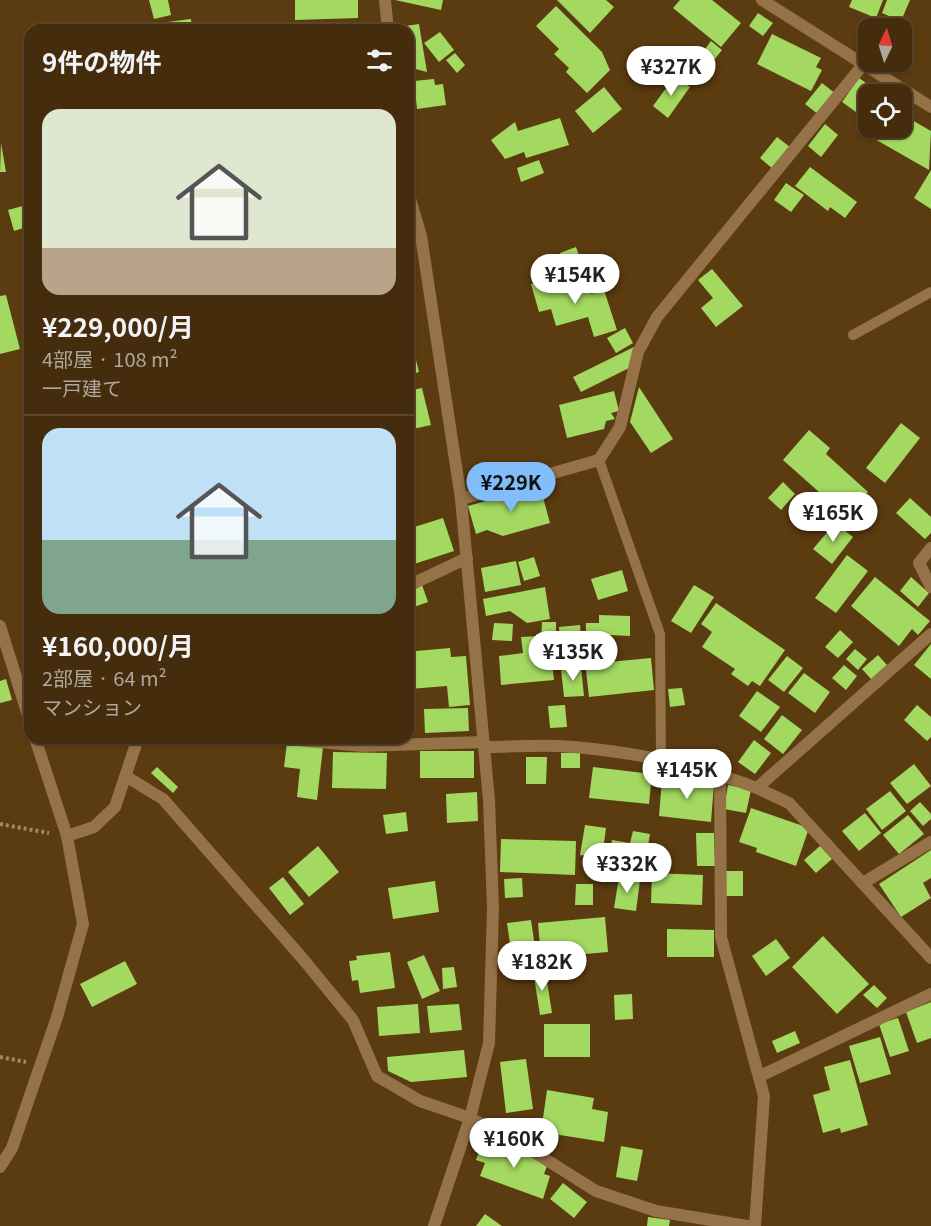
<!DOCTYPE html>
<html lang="ja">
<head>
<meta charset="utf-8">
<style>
  body { margin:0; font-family:Georgia,"Noto Sans JP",serif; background:#4b3415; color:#f1f3f6; height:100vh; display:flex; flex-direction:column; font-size:22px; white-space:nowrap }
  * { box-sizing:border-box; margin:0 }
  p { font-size:20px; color:#afa79d }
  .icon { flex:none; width:33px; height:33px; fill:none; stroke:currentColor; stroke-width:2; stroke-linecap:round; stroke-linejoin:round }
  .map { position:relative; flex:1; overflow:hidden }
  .drawer { position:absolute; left:24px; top:24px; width:390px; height:720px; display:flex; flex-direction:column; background:#442c0c; border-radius:18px; box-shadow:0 2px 4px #0004,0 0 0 2px #5c482d }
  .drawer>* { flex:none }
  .needle { width:39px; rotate:4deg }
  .fabs { position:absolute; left:858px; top:18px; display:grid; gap:12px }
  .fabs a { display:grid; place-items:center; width:54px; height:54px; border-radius:12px; background:#442c0c; box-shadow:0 2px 4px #0004,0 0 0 2px #5c482d; font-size:30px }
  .price { position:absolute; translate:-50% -51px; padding:0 14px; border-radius:21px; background:#fff; color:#222; font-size:20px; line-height:39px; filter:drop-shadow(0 2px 3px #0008) }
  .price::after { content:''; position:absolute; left:50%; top:36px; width:18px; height:14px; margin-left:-9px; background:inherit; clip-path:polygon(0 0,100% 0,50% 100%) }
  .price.current { background:#80bdfa; color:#111 }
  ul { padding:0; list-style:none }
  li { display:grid; align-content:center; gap:12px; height:318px; padding:0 18px }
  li+li { border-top:2px solid #5c482d }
  li span { display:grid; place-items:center; height:186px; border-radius:18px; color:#555 }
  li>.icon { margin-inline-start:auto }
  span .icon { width:108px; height:108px; fill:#fffc; stroke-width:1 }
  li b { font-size:26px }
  h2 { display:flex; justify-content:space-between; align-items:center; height:72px; padding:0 18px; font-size:26px }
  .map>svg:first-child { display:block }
  .building { fill:#a3d960 }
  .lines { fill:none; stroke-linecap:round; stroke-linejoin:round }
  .path { stroke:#a48764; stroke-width:4; stroke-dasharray:3 3; stroke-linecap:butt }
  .service { stroke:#967248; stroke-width:10 }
  .minor { stroke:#967248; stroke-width:12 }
</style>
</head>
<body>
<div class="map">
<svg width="931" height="1226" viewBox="0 0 931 1226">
  <rect width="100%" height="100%" fill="#5b3b10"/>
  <!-- building -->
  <g class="building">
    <path d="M 149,0 L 168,0 L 171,15 L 154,19 Z"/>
    <path d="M 295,0 L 358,0 L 358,18 L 295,20 Z"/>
    <path d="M 395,0 L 443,0 L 441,10 Z"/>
    <path d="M 557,0 L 606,0 L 614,7 L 590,33 Z"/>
    <path d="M 680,0 L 712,0 L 741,23 L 721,47 L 673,8 Z"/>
    <path d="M 852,0 L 883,0 L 876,18 L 849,7 Z"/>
    <path d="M 887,0 L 910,0 L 901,21 L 882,13 Z"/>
    <path d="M 556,6 L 602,52 L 610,70 L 587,93 L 566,72 L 569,68 L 554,54 L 559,49 L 536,26 Z"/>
    <path d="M 758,13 L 773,23 L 763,36 L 749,26 Z"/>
    <path d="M 191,19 L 192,30 L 161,30 L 160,23 Z"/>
    <path d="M 419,24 L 427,72 L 408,67 L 408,30 L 399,30 L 399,27 Z"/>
    <path d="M 440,32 L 454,50 L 439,62 L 424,43 Z"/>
    <path d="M 772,34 L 821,58 L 816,67 L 822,70 L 811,91 L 757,64 Z"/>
    <path d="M 711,41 L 722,50 L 710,65 L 700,56 Z"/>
    <path d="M 455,53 L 465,65 L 457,73 L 446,60 Z"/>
    <path d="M 675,76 L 690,87 L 668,118 L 653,106 Z"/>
    <path d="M 859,78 L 873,88 L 856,112 L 842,102 Z"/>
    <path d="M 434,79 L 435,85 L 443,84 L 446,105 L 417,109 L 414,81 Z"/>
    <path d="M 822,83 L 836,94 L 819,115 L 805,104 Z"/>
    <path d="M 604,87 L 622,109 L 593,133 L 575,111 Z"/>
    <path d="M 902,106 L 908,110 L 905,116 L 931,131 L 929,170 L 866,134 L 870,128 L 902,128 Z"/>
    <path d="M 560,118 L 569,145 L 526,158 L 524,152 L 505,159 L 491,140 L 515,122 L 518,131 Z"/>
    <path d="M 825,124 L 838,135 L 821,157 L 808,146 Z"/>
    <path d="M 777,137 L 790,147 L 773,169 L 760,158 Z"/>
    <path d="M 1,143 L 6,172 L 0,172 Z"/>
    <path d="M 539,160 L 544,173 L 521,182 L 517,168 Z"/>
    <path d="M 810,167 L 857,202 L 845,218 L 830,207 L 828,211 L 795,186 Z"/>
    <path d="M 931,170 L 931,209 L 914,198 Z"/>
    <path d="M 786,183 L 804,195 L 791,212 L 774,200 Z"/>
    <path d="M 30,204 L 30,226 L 14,231 L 8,210 Z"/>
    <path d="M 576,247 L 583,268 L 565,274 L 560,253 Z"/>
    <path d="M 408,256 L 415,288 L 408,289 Z"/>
    <path d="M 712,269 L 743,306 L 716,327 L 701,308 L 713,298 L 698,280 Z"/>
    <path d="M 551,278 L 554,287 L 573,281 L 575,288 L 588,284 L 591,294 L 604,290 L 617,330 L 594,337 L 588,317 L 556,326 L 551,309 L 539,312 L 531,284 Z"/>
    <path d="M 6,295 L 20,349 L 0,354 L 0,296 Z"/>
    <path d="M 625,328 L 633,343 L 616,353 L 607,338 Z"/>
    <path d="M 634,347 L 631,367 L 581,392 L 573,377 Z"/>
    <path d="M 415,356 L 419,372 L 408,375 L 408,357 Z"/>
    <path d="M 639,387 L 673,439 L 651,453 L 630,422 Z"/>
    <path d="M 422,388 L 431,425 L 408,430 L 408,391 Z"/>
    <path d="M 614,391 L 619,411 L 611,413 L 615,419 L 606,421 L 604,429 L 567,438 L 559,405 Z"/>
    <path d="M 901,423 L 920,438 L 885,483 L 866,468 Z"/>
    <path d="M 809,430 L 830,448 L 826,454 L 868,492 L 846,516 L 783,460 Z"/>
    <path d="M 783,482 L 795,494 L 781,510 L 768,498 Z"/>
    <path d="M 540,486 L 550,523 L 503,536 L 487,530 L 476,534 L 468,506 Z"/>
    <path d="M 910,498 L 931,517 L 931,533 L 925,539 L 896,513 Z"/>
    <path d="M 443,518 L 454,551 L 408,566 L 408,529 Z"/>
    <path d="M 835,523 L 853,537 L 832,564 L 813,549 Z"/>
    <path d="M 847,555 L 868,571 L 836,613 L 815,598 Z"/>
    <path d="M 534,557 L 540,576 L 524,581 L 518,562 Z"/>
    <path d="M 516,561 L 521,585 L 485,592 L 481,568 Z"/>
    <path d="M 622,570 L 628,591 L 598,600 L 591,579 Z"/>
    <path d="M 875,577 L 930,621 L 918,635 L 912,629 L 899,646 L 851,606 Z"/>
    <path d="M 911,577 L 929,593 L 918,607 L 900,591 Z"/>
    <path d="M 422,585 L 428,602 L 408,609 L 408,591 Z"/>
    <path d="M 694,585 L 714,597 L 691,633 L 671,621 Z"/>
    <path d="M 545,587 L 550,619 L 527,623 L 510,611 L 486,616 L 483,599 Z"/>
    <path d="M 716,603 L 785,650 L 760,686 L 752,681 L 748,686 L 731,674 L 735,669 L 702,647 L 712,632 L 701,624 Z"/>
    <path d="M 599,615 L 630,616 L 630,636 L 609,635 L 608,659 L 585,658 L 586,623 L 599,623 Z"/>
    <path d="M 542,622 L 556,622 L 556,639 L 541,638 Z"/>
    <path d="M 494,623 L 513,624 L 512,641 L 492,640 Z"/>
    <path d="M 580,625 L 582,645 L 572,646 L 574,665 L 562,666 L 559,627 Z"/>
    <path d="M 840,630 L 853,642 L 838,658 L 825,647 Z"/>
    <path d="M 540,636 L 541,652 L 551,651 L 554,680 L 501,685 L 499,656 L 523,653 L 521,637 Z"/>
    <path d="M 931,644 L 931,679 L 914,665 Z"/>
    <path d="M 450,648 L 451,657 L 466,656 L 470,705 L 449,707 L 447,686 L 409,689 L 408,659 L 416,658 L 416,651 Z"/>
    <path d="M 855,649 L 867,659 L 858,670 L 846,659 Z"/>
    <path d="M 878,655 L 887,665 L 871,679 L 862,669 Z"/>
    <path d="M 787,656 L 803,668 L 784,692 L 768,680 Z"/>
    <path d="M 651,658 L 654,690 L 589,697 L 586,670 L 599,669 L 598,663 Z"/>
    <path d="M 844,665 L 857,676 L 846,690 L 832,678 Z"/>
    <path d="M 581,667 L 584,696 L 564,697 L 561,669 Z"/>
    <path d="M 804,673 L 830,692 L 815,713 L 788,693 Z"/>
    <path d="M 6,679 L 12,700 L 0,703 L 0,681 Z"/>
    <path d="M 682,688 L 685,705 L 670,707 L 668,689 Z"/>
    <path d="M 757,691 L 780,707 L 761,732 L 739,716 Z"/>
    <path d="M 565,705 L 567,727 L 550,728 L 548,706 Z"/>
    <path d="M 917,705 L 931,717 L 931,737 L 927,741 L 904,720 Z"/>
    <path d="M 468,708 L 469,731 L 425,733 L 424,709 Z"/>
    <path d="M 782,715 L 802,730 L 783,754 L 764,739 Z"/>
    <path d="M 754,740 L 771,753 L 755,774 L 738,762 Z"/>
    <path d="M 287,743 L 323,747 L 317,800 L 297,797 L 300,769 L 284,767 Z"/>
    <rect x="420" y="751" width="54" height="27"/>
    <path d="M 333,752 L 387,753 L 386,789 L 332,788 Z"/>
    <rect x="561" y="753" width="19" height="15"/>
    <path d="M 526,757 L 547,757 L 546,784 L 526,784 Z"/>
    <path d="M 914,764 L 931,786 L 907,804 L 890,783 Z"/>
    <path d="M 157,767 L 178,787 L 173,793 L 151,773 Z"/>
    <path d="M 593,767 L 652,774 L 649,804 L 589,798 Z"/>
    <path d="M 662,779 L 714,784 L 711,822 L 659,816 Z"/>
    <path d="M 728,785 L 751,790 L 746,813 L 724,809 Z"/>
    <path d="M 890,791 L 906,811 L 882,830 L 866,809 Z"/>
    <path d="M 477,792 L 478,821 L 447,823 L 446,794 Z"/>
    <path d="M 920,802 L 931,814 L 931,819 L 923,826 L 910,811 Z"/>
    <path d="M 751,808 L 809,828 L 796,866 L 756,852 L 757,848 L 739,842 Z"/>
    <path d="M 406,812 L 408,831 L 386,834 L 383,815 Z"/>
    <path d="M 865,813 L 881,833 L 859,851 L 842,831 Z"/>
    <path d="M 908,815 L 924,834 L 899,854 L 883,835 Z"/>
    <path d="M 585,825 L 606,828 L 602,858 L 580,855 Z"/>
    <path d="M 633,831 L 650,834 L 643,875 L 607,868 L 612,840 L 630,843 Z"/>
    <path d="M 696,833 L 714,833 L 715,866 L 697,866 Z"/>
    <path d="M 501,839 L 576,841 L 575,875 L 500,872 Z"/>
    <path d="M 318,846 L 339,872 L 309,897 L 288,872 Z"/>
    <path d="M 820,846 L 832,859 L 816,873 L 804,860 Z"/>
    <path d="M 931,850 L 931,878 L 923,883 L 931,898 L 901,917 L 879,884 Z"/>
    <path d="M 723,871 L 743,871 L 743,896 L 724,896 Z"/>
    <path d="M 652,873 L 703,875 L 702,905 L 651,903 Z"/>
    <path d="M 283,877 L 304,904 L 290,915 L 269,888 Z"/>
    <path d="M 619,877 L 640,880 L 636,911 L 614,908 Z"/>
    <path d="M 522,878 L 523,897 L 505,898 L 504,879 Z"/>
    <path d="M 435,881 L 439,912 L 393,919 L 388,888 Z"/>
    <path d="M 576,884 L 593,884 L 593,905 L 575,905 Z"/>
    <path d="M 605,917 L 608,952 L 541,958 L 538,923 Z"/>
    <path d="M 531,920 L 535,947 L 511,951 L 507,923 Z"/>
    <path d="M 667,929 L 714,930 L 714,957 L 667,957 Z"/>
    <path d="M 823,936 L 869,984 L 837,1014 L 792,967 Z"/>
    <path d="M 776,939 L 790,958 L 766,976 L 752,956 Z"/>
    <path d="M 390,952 L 395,988 L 360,993 L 358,980 L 352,981 L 349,961 L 357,960 L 356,956 Z"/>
    <path d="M 424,955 L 440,991 L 422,999 L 407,962 Z"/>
    <path d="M 125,961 L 137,984 L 92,1007 L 80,984 Z"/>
    <path d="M 454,967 L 457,987 L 443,989 L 442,968 Z"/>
    <path d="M 545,969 L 552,1013 L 540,1015 L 533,970 Z"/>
    <path d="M 874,985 L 887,998 L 877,1008 L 863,995 Z"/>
    <path d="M 632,994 L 633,1019 L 615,1020 L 614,995 Z"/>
    <path d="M 931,1002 L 931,1038 L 917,1043 L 906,1012 Z"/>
    <path d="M 418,1004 L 420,1033 L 379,1036 L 377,1007 Z"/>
    <path d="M 459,1004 L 462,1030 L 430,1033 L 427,1006 Z"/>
    <path d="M 898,1018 L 909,1051 L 890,1057 L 879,1024 Z"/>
    <rect x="544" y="1024" width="46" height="33"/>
    <path d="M 795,1031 L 800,1043 L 777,1053 L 772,1041 Z"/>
    <path d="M 880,1037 L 891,1074 L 860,1083 L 849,1046 Z"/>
    <path d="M 464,1050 L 467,1077 L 411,1082 L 388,1071 L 387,1057 Z"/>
    <path d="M 526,1059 L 533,1109 L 506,1113 L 500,1062 Z"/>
    <path d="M 850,1060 L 868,1125 L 841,1133 L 840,1128 L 823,1133 L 813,1095 L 830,1090 L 824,1067 Z"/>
    <path d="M 547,1090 L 594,1098 L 592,1109 L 608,1112 L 604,1142 L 541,1132 Z"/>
    <path d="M 483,1140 L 548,1163 L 544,1174 L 550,1176 L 543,1199 L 480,1176 L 485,1163 L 476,1160 Z"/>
    <path d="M 621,1146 L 643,1150 L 637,1181 L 616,1177 Z"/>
    <path d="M 563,1183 L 587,1202 L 574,1218 L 550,1199 Z"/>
    <path d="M 485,1214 L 502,1226 L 476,1226 Z"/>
    <path d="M 648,1217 L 670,1220 L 669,1226 L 647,1226 Z"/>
  </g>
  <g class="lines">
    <!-- path -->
    <g class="path">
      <path d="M 0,824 L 49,833"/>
      <path d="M 0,1057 L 26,1062"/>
    </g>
    <!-- service -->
    <g class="service">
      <path d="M 853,335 L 931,292"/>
      <path d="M 599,460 L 660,634 L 661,759"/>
    </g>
    <!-- minor -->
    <g class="minor">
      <path d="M 385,0 L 388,30"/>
      <path d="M 762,0 L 931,107"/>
      <path d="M 408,192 L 421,236 L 461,499 L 489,800 L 493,908 L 489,1043 L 470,1118 L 434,1226"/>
      <path d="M 461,499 L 599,460 L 620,427 L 638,352 L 657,317 L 862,66"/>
      <path d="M 931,548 L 919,563 L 931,587"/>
      <path d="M 408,586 L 467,558"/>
      <path d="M 0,626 L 30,722"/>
      <path d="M 931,634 L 757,788 L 789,803 L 931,958"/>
      <path d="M 276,738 L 363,746 L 483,742"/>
      <path d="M 484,747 C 509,747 534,745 558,746 C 626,750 694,764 757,788"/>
      <path d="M 720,774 L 721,937 L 764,1096 L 755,1226"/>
      <path d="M 127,777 L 163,799 L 303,959 L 353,1020 L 377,1076 L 420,1101 L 470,1118 L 534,1152 L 596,1191 L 656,1211 L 747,1226"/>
      <path d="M 67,836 L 94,827 L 115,807 L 138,738"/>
      <path d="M 863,883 L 931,842"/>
      <path d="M 760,1076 L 931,994"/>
      <path d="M 0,1167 L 12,1148 L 57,1017 L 83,924 L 67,836 L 35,738"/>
    </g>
  </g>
</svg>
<div class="fabs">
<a><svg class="needle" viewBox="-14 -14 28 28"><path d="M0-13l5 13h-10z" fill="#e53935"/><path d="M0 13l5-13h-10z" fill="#afa79d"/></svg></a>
<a><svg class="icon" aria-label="locate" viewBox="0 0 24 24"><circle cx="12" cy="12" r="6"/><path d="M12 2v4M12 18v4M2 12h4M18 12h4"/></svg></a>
</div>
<b class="price" style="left:671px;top:97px">¥327K</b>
<b class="price" style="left:575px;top:305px">¥154K</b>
<b class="price current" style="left:511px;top:513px">¥229K</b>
<b class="price" style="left:833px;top:543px">¥165K</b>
<b class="price" style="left:573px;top:682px">¥135K</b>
<b class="price" style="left:687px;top:800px">¥145K</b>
<b class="price" style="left:627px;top:894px">¥332K</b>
<b class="price" style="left:542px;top:992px">¥182K</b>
<b class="price" style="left:514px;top:1169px">¥160K</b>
<section class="drawer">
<h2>9件の物件<svg class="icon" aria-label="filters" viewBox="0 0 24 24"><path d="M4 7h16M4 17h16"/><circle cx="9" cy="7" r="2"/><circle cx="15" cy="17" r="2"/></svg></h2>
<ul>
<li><span style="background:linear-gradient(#dfe7d0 75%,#b9a48a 0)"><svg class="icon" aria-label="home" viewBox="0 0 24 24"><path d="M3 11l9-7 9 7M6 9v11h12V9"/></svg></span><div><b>¥229,000/月</b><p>4部屋 · 108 m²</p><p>一戸建て</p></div></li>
<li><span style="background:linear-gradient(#bfe0f5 60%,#7fa58c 0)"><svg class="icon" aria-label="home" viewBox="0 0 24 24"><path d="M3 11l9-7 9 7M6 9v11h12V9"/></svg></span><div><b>¥160,000/月</b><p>2部屋 · 64 m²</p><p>マンション</p></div></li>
</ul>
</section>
</div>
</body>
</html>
